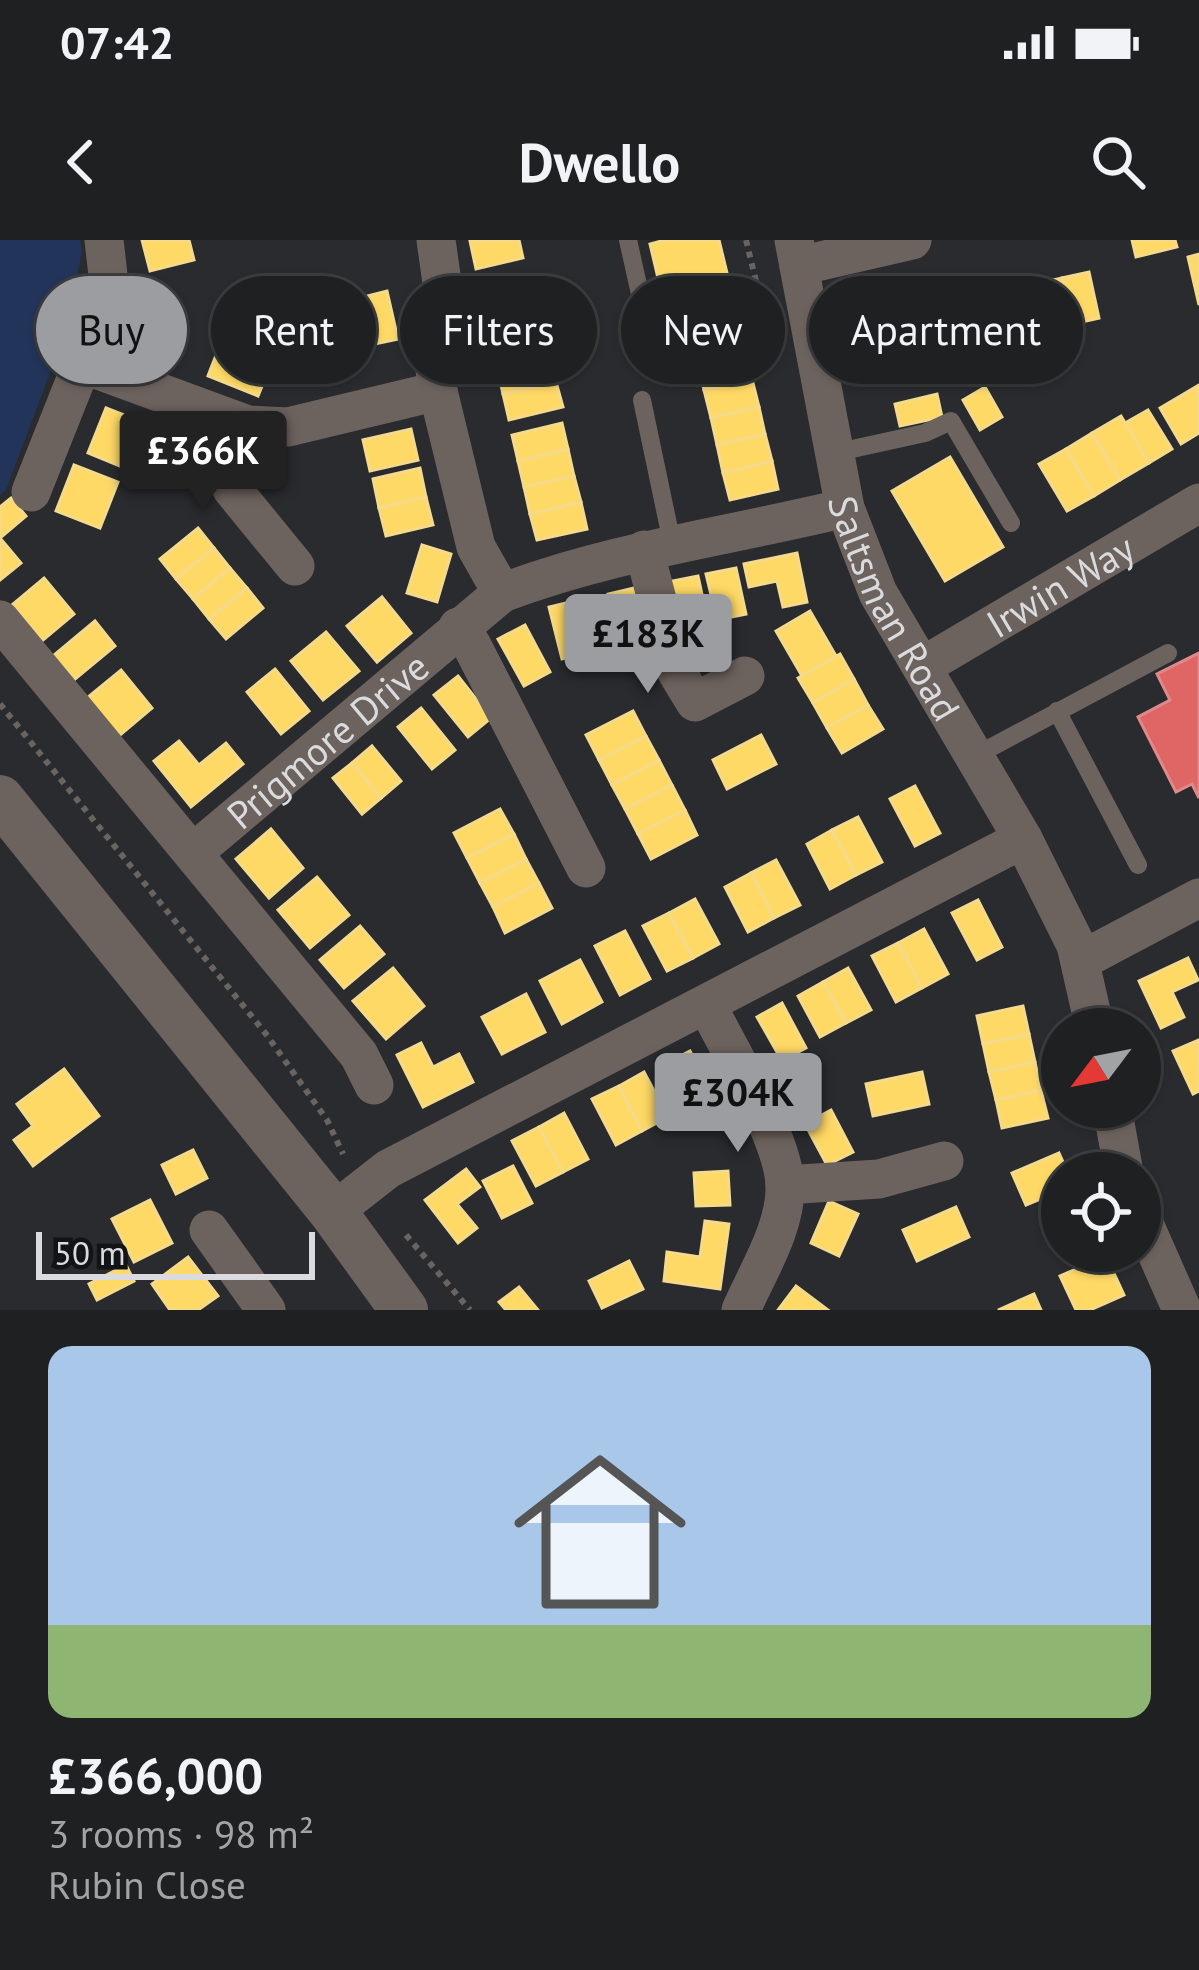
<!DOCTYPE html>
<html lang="en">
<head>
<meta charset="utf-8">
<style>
  body { margin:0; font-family:"PT Sans",sans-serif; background:#2c2d2f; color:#f1f3f6; height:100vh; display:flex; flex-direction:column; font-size:45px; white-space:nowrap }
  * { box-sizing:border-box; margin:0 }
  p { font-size:39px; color:#a1a3a5 }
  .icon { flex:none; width:66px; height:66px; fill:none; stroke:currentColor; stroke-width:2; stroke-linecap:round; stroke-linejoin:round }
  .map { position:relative; height:1070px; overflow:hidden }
  .details { display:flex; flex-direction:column; background:#1f2022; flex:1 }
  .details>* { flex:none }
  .guide { position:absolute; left:36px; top:36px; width:1128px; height:108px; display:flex; gap:24px }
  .needle { width:78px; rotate:238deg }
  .buttons { position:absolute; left:1041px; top:768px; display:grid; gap:24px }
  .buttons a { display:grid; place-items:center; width:120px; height:120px; border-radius:50%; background:#1f2022; box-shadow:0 3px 9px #0004,0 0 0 3px #3c3e40; font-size:60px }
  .scale { position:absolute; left:36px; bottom:30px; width:279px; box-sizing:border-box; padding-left:12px; border:6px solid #dadbdf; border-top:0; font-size:33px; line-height:42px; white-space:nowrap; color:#dadbdf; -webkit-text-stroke:9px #121315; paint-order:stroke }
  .price { position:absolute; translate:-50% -102px; padding:0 27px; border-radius:12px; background:#9c9da1; color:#111; font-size:39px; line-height:78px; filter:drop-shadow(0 3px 6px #0008) }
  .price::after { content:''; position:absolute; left:50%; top:72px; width:36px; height:27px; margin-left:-18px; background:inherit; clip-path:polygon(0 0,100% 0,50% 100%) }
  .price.active { background:#222; color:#fff }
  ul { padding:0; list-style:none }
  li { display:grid; align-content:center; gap:24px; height:636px; padding:0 48px }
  li span { display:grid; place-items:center; height:372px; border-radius:24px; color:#555 }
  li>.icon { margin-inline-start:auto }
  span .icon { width:216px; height:216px; fill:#fffc; stroke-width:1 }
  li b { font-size:51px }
  .tag { padding:0 42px; border-radius:54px; background:#1f2022; box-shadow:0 3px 9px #0004,0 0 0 3px #3c3e40; font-size:42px; line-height:108px }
  .tag.active { background:#9c9da1; color:#111 }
  .status { display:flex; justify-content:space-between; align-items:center; height:84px; padding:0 60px; background:#1f2022; direction:ltr }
  .status svg { height:33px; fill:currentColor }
  header { display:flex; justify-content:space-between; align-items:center; height:156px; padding:0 48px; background:#1f2022; font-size:54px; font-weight:800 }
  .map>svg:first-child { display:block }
  .green { fill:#23345b }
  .homes { fill:#ffd966; stroke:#f4da8a; stroke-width:3 }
  .shops { fill:#e06666; stroke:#de898a; stroke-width:3 }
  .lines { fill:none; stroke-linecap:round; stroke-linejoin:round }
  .path { stroke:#6a6461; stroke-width:6; stroke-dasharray:6 6; stroke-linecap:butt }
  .service { stroke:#6d635e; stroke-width:18 }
  .minor { stroke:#6d635e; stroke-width:39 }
  .tertiary { stroke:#6d635e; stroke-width:48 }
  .labels { text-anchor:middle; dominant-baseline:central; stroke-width:12; stroke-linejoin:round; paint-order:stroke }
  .street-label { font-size:39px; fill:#dadbdf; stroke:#121315 }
</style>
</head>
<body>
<div class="status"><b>07:42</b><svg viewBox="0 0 49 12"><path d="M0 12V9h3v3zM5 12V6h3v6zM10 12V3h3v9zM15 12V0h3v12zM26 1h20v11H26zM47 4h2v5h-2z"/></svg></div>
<header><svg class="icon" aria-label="back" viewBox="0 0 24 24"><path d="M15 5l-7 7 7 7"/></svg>Dwello<svg class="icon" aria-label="search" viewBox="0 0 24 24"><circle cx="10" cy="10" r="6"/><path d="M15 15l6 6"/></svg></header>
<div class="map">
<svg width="1199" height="1070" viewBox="0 0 1199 1070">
  <rect width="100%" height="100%" fill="#292b2e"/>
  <!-- green -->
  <path class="green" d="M 0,0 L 80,0 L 82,11 L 68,85 L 6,250 L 0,255 Z"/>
  <!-- homes -->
  <g class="homes">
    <path d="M 142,0 L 189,0 L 194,20 L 150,31 Z"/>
    <path d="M 519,0 L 523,18 L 476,29 L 470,1 Z"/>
    <path d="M 665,0 L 719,0 L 743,99 L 676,115 L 650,4 Z"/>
    <path d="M 1132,0 L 1175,0 L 1177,7 L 1136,17 Z"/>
    <path d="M 1199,14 L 1199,65 L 1188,17 Z"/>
    <path d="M 1089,32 L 1099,78 L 1073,84 L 1062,38 Z"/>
    <path d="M 1062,38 L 1073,84 L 1046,90 L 1035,44 Z"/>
    <path d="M 1035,44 L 1046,90 L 1019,97 L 1008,50 Z"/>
    <path d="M 531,50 L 538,80 L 491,91 L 483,61 Z"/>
    <path d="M 387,51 L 398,99 L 370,105 L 359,58 Z"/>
    <path d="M 997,51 L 1008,98 L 981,104 L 970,58 Z"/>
    <path d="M 359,58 L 370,105 L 343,111 L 332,64 Z"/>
    <path d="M 970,58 L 981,104 L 953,110 L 943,64 Z"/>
    <path d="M 138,61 L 159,70 L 152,90 L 180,101 L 171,127 L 120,107 Z"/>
    <path d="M 332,64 L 343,111 L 315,118 L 304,70 Z"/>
    <path d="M 940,66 L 950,107 L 927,112 L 918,71 Z"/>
    <path d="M 304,70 L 315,118 L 287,124 L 276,77 Z"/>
    <path d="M 918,71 L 927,112 L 904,117 L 895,77 Z"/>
    <path d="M 883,72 L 894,120 L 866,126 L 855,78 Z"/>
    <path d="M 545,90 L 550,116 L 497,128 L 491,103 Z"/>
    <path d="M 220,105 L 271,124 L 258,156 L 208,136 Z"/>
    <path d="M 746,111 L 752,139 L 704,150 L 698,123 Z"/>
    <path d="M 550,116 L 556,142 L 503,154 L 497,128 Z"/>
    <path d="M 752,139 L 759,167 L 711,178 L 704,150 Z"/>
    <path d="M 556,142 L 563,167 L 509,180 L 503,154 Z"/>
    <path d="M 1199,145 L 1199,193 L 1181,204 L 1160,168 Z"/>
    <path d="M 985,147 L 1002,177 L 980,190 L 963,160 Z"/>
    <path d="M 937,154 L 942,177 L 900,186 L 895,164 Z"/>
    <path d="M 759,167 L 765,194 L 717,205 L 711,178 Z"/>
    <path d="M 106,168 L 150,185 L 132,231 L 88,213 Z"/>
    <path d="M 1148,170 L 1172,209 L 1149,223 L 1125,183 Z"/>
    <path d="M 1121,176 L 1149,223 L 1120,240 L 1092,193 Z"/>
    <path d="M 562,183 L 568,209 L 518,221 L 512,195 Z"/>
    <path d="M 411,189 L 418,220 L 370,231 L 363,200 Z"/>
    <path d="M 1092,193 L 1120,240 L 1094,256 L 1066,209 Z"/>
    <path d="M 765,194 L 772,221 L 723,233 L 717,205 Z"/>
    <path d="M 568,209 L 574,236 L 524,247 L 518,221 Z"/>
    <path d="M 1066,209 L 1094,256 L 1067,271 L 1039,224 Z"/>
    <path d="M 950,217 L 1003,307 L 945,341 L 892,251 Z"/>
    <path d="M 772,221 L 778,249 L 730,260 L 723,233 Z"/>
    <path d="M 74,225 L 118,242 L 100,288 L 56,271 Z"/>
    <path d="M 420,228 L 426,257 L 379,268 L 373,239 Z"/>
    <path d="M 574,236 L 581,262 L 530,274 L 524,247 Z"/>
    <path d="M 426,257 L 433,285 L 386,296 L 379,268 Z"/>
    <path d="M 11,258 L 26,276 L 0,298 L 0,267 Z"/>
    <path d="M 581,262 L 587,289 L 537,300 L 530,274 Z"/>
    <path d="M 198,288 L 214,308 L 176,339 L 160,319 Z"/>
    <path d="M 0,298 L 21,323 L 0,340 Z"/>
    <path d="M 422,305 L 451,314 L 437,362 L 407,353 Z"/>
    <path d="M 214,308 L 230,328 L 193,359 L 176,339 Z"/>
    <path d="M 797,313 L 807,362 L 783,367 L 777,341 L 749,347 L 744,324 Z"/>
    <path d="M 230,328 L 247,348 L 209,379 L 193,359 Z"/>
    <path d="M 736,328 L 746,374 L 717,380 L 706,334 Z"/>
    <path d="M 698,336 L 708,382 L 678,388 L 668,342 Z"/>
    <path d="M 44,338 L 74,374 L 42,401 L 12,365 Z"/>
    <path d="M 638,347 L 651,399 L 621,406 L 608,354 Z"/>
    <path d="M 247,348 L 263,368 L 226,399 L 209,379 Z"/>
    <path d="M 382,357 L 411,393 L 377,422 L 347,386 Z"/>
    <path d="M 578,360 L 591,412 L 562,419 L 549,367 Z"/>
    <path d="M 810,371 L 836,416 L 802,436 L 776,391 Z"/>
    <path d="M 95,381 L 115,406 L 74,440 L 53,416 Z"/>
    <path d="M 525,385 L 550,432 L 524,446 L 498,399 Z"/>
    <path d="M 326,392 L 359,431 L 323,460 L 291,421 Z"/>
    <path d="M 840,414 L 854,439 L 813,463 L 798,438 Z"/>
    <path d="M 275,429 L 309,471 L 281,494 L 247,452 Z"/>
    <path d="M 121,430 L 152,468 L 119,496 L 87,458 Z"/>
    <path d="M 458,436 L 491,478 L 468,497 L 434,455 Z"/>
    <path d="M 854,439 L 868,465 L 827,488 L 813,463 Z"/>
    <path d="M 868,465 L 883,489 L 842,513 L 827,488 Z"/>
    <path d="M 421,468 L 455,510 L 432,529 L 398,487 Z"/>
    <path d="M 633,471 L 646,496 L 599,520 L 586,495 Z"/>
    <path d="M 761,495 L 776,524 L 727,549 L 713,520 Z"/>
    <path d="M 646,496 L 659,520 L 612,545 L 599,520 Z"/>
    <path d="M 179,501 L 199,525 L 226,503 L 243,524 L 191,567 L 154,521 Z"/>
    <path d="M 372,506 L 401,541 L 381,558 L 352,523 Z"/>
    <path d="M 659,520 L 672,545 L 625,569 L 612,545 Z"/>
    <path d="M 352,523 L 381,558 L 362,574 L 333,538 Z"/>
    <path d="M 672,545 L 685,570 L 638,594 L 625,569 Z"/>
    <path d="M 915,546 L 940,593 L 915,606 L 890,559 Z"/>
    <path d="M 500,569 L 514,594 L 467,618 L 454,593 Z"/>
    <path d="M 685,570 L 697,595 L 651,619 L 638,594 Z"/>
    <path d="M 858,577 L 882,622 L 856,635 L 832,590 Z"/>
    <path d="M 271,589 L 303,628 L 269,658 L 236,619 Z"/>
    <path d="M 832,590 L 856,635 L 830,649 L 807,604 Z"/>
    <path d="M 514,594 L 526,619 L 480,643 L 467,618 Z"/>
    <path d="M 526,619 L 539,643 L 493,667 L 480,643 Z"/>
    <path d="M 776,620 L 800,665 L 774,678 L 751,633 Z"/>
    <path d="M 751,633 L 774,678 L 748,692 L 725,647 Z"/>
    <path d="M 317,637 L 349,675 L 310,708 L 278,670 Z"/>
    <path d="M 539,643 L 552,668 L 505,693 L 493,667 Z"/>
    <path d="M 695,659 L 719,704 L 693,718 L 669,673 Z"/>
    <path d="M 978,660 L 1002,707 L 977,720 L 952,673 Z"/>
    <path d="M 669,673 L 693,718 L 667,731 L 643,686 Z"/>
    <path d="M 360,686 L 384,714 L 344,748 L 320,720 Z"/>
    <path d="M 924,689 L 948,734 L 922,748 L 898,703 Z"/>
    <path d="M 625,691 L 650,739 L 620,755 L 595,706 Z"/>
    <path d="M 898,703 L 922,748 L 896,762 L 872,716 Z"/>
    <path d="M 1188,718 L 1198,740 L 1172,752 L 1184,777 L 1161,788 L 1139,741 Z"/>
    <path d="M 580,720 L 602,762 L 562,784 L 540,741 Z"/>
    <path d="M 393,728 L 424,766 L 386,799 L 353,761 Z"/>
    <path d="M 848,728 L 871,770 L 846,783 L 823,742 Z"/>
    <path d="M 823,742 L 846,783 L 820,797 L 798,756 Z"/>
    <path d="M 526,754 L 545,792 L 502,814 L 482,777 Z"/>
    <path d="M 782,763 L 806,808 L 782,821 L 757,777 Z"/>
    <path d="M 1023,766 L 1029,794 L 983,804 L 977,776 Z"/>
    <path d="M 1029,794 L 1035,822 L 989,832 L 983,804 Z"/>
    <path d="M 1199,800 L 1199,851 L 1193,854 L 1173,811 Z"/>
    <path d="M 421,803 L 433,827 L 459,814 L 473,842 L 423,867 L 397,815 Z"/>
    <path d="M 690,811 L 713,855 L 686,869 L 663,825 Z"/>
    <path d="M 1035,822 L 1041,850 L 996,860 L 989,832 Z"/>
    <path d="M 64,829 L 99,876 L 33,926 L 14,900 L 33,886 L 17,864 Z"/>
    <path d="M 644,832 L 668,877 L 642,891 L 619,846 Z"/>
    <path d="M 922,832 L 929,864 L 873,876 L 866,844 Z"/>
    <path d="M 619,846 L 642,891 L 616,905 L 592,859 Z"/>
    <path d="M 1041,850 L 1048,878 L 1002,888 L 996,860 Z"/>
    <path d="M 831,870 L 853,912 L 827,925 L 805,884 Z"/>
    <path d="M 564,873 L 588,919 L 563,932 L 539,887 Z"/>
    <path d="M 539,887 L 563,932 L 536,946 L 512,901 Z"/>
    <path d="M 193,910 L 207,938 L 176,954 L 162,925 Z"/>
    <path d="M 1059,913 L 1068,933 L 1062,933 L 1062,950 L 1026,965 L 1012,933 Z"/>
    <path d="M 513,926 L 532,963 L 502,978 L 483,941 Z"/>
    <path d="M 466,929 L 480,947 L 457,964 L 477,988 L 458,1003 L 425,960 Z"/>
    <path d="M 728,931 L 730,965 L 696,966 L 694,933 Z"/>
    <path d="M 150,960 L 172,1003 L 134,1022 L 112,979 Z"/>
    <path d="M 829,961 L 858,974 L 839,1016 L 811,1003 Z"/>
    <path d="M 956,967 L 969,997 L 917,1021 L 903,990 Z"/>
    <path d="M 705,981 L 729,984 L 720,1049 L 664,1041 L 667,1012 L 700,1017 Z"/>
    <path d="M 1106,1016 L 1124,1055 L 1090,1070 L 1076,1070 L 1060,1036 Z"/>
    <path d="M 188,1017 L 218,1056 L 198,1070 L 170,1070 L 152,1044 Z"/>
    <path d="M 629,1021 L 643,1049 L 602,1068 L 589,1041 Z"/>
    <path d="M 126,1025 L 134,1041 L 97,1060 L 89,1044 Z"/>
    <path d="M 796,1046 L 828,1070 L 778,1070 Z"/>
    <path d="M 519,1047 L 538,1070 L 506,1070 L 499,1062 Z"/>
    <path d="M 1034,1054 L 1041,1070 L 998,1070 Z"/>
  </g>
  <!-- shops -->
  <path class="shops" d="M 1199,413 L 1199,558 L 1192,544 L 1176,552 L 1138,477 L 1170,460 L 1157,434 Z"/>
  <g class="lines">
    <!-- path -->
    <g class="path">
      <path d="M 746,0 L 769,95"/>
      <path d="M 0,464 L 266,794 L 327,880 L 343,914"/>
      <path d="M 406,995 L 470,1070"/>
    </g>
    <!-- service -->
    <g class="service">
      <path d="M 628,0 L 650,99"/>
      <path d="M 642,160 L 672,303"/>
      <path d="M 834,213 L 925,193 L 951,181 L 1011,283"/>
      <path d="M 1057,471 L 1138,625"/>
      <path d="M 975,516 L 1168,413"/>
    </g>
    <!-- minor -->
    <g class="minor">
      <path d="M 436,0 L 445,64 L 434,123 L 438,151 L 476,307 L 502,353"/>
      <path id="s1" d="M 794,0 L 845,268 L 878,353 L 1023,599 L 1076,705 L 1095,789"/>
      <path d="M 799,26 L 912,0"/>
      <path d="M 82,124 L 248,185 L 288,187 L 438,151"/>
      <path d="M 248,185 L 232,249 L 295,326"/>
      <path d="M 31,252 L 82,124 L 109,44 L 104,0"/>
      <path d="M 644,310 L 675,429 L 695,462 L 745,436"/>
      <path d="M 0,380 L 359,815 L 374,845"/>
      <path d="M 458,387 L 471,404 L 586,628"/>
      <path id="s2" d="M 923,426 L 1199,263"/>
      <path id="s3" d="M 194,612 L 502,353 C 613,311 730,296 845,268"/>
      <path d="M 1080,721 L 1199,658"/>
      <path d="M 707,765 C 729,810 784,899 785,946 C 786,988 757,1033 741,1070"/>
      <path d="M 1112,867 L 1124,933"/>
      <path d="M 785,945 L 879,939 L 944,921"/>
      <path d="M 333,972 L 388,929 L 1023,599"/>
      <path d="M 1140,975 L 1182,1070"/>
      <path d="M 209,990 L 266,1070"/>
    </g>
    <!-- tertiary -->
    <path class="tertiary" d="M 0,559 L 333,972 L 404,1070"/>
  </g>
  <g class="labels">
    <!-- street labels -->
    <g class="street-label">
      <text stroke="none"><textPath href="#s2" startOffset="159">Irwin Way</textPath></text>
      <text stroke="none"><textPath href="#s1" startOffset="384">Saltsman Road</textPath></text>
      <text stroke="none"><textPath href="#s3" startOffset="174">Prigmore Drive</textPath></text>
    </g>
  </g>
</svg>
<div class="buttons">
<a><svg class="needle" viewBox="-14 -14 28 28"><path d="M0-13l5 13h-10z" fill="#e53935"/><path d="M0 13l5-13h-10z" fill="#a1a3a5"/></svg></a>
<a><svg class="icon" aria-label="locate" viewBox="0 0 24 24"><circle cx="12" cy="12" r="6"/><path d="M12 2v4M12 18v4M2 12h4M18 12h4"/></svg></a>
</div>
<div class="scale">50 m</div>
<b class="price active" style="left:203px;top:273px">£366K</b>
<b class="price" style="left:648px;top:456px">£183K</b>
<b class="price" style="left:738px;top:915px">£304K</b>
<div class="guide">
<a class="tag active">Buy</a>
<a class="tag">Rent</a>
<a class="tag">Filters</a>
<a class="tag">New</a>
<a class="tag">Apartment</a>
</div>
</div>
<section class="details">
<ul>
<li><span style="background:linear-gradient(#a9c7e8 75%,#8fb573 0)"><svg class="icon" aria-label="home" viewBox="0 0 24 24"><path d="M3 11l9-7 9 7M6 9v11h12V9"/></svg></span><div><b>£366,000</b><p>3 rooms · 98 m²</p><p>Rubin Close</p></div></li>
</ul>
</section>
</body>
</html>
